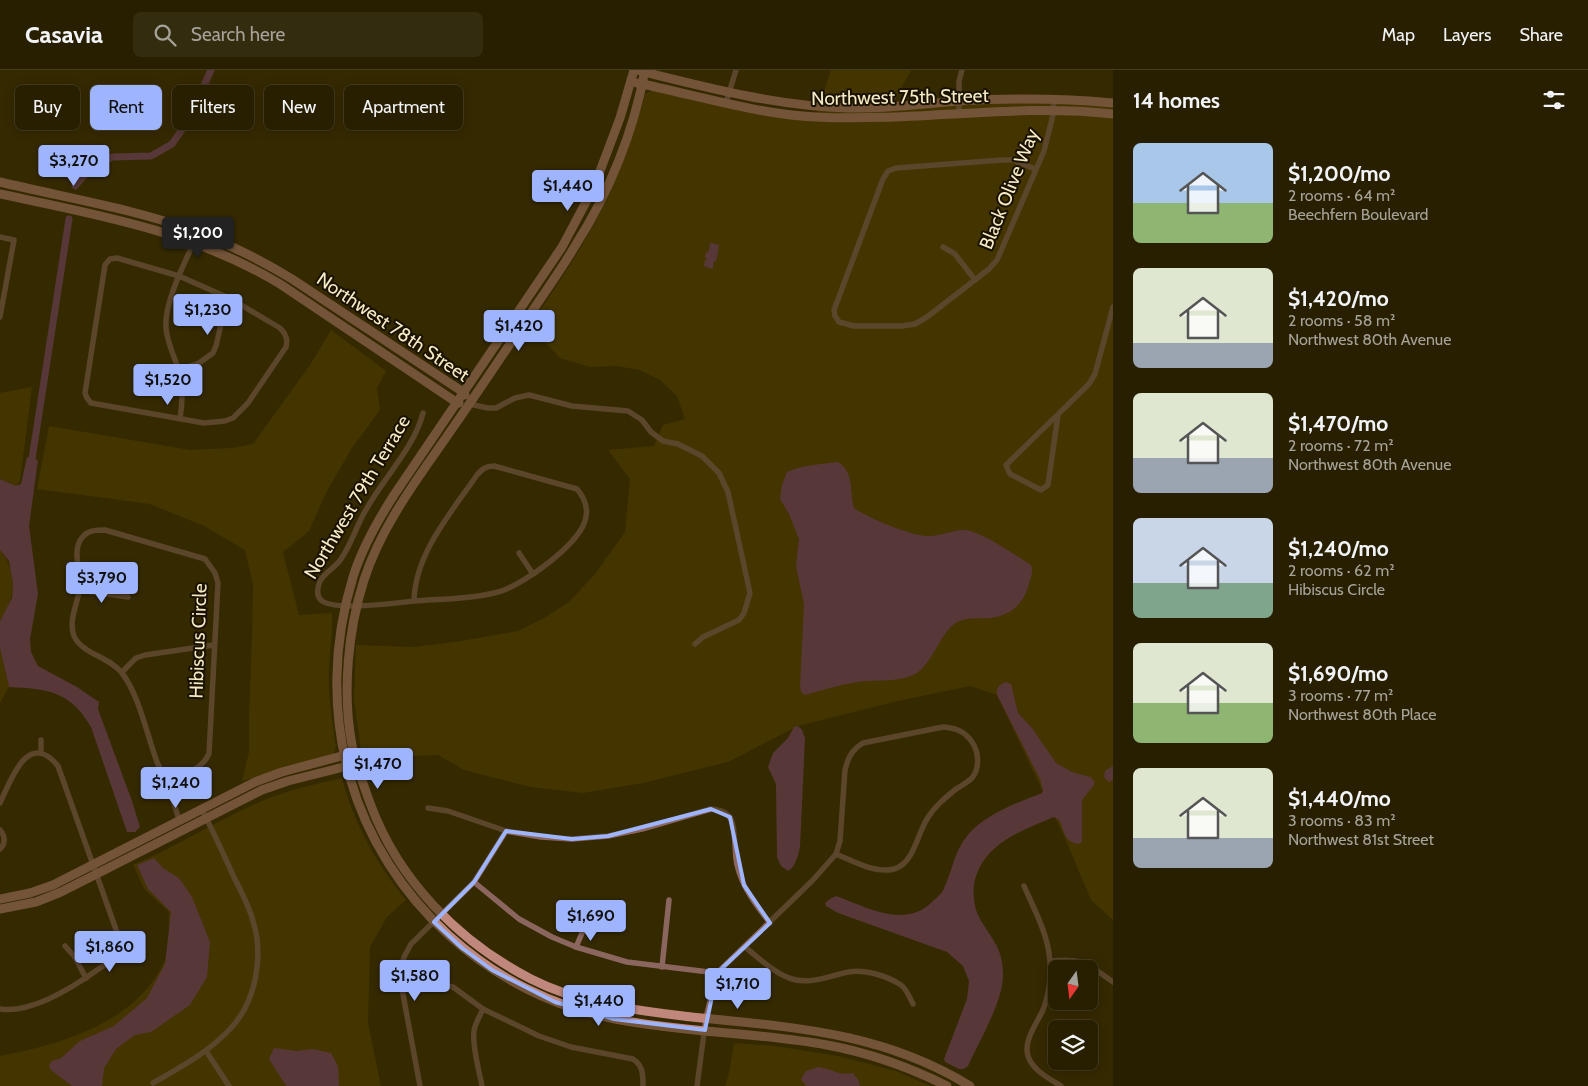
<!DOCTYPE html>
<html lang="en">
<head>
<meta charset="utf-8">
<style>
  body { margin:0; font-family:Cabin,sans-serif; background:#342c0f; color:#f1f3f6; height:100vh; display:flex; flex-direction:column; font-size:19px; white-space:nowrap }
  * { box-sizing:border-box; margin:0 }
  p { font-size:16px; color:#a5a299 }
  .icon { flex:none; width:28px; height:28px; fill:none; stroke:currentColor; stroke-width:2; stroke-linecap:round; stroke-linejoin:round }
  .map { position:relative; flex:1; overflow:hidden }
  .sheet { display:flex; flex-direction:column; background:#281f00; width:475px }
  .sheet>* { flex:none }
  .top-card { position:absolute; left:15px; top:15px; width:475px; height:45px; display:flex; gap:10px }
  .needle { width:32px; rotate:194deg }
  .fabs { position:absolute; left:1048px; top:890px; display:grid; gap:10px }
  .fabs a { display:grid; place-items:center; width:50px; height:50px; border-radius:8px; background:#281f00; box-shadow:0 2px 12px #0003,0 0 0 1px #443d22; font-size:25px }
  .price { position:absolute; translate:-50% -42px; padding:0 11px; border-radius:5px; background:#9eb4fd; color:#111; font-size:16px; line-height:32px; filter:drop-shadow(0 1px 2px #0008) }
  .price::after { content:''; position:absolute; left:50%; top:30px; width:15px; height:11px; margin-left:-8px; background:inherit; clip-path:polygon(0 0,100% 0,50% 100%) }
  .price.selected { background:#222; color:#fff }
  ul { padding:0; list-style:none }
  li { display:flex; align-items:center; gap:15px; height:125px; padding:0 20px }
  li span { display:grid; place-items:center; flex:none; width:140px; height:100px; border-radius:8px; color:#555 }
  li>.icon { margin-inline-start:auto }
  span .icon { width:60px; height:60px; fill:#fffc; stroke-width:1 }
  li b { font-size:21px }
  h2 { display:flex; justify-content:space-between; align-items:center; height:60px; padding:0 20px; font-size:21px }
  .chip { padding:0 18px; border-radius:8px; background:#281f00; box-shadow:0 2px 12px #0003,0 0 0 1px #443d22; font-size:18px; line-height:45px }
  .chip.selected { background:#9eb4fd; color:#111 }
  header { display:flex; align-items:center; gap:30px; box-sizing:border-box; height:70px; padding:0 25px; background:#281f00; border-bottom:1px solid #443d22 }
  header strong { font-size:24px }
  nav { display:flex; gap:28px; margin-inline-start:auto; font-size:18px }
  .search { width:350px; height:45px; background:#342c0f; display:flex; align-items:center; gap:12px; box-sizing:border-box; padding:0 18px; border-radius:8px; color:#a5a299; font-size:19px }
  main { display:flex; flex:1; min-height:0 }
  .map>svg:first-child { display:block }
  .green { fill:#554200 }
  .water { fill:#82487b }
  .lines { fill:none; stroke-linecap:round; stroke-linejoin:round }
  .canal { stroke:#82487b; stroke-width:7 }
  .street { stroke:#8a665f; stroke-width:5.5 }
  .secondary { stroke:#c0877d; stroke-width:9 }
  .marked { fill:none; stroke:#9eb4fd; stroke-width:4; stroke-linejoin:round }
  .labels { text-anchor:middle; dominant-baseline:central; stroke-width:4; stroke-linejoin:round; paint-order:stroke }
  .street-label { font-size:19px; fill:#f6eac6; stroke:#191200 }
</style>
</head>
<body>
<header>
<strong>Casavia</strong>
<div class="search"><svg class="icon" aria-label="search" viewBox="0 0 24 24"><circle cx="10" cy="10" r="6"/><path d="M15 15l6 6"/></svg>Search here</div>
<nav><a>Map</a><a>Layers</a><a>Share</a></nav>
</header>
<main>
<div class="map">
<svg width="1113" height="1016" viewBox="0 0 1113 1016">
  <rect width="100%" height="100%" fill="#352900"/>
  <!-- green -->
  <g class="green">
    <path d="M 831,0 L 911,0 L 894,32 C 967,29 1041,20 1113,29 L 1113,850 L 1091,830 L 1065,768 L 997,625 L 970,616 L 898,631 L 798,656 L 728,692 L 643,713 L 583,723 L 530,717 L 464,700 L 438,685 L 412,686 L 364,703 L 354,629 L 356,575 L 414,577 L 455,572 L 518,561 L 544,548 L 569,532 L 595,504 L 625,462 L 630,409 L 608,380 L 654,376 L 663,355 L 685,349 L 677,326 L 660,310 L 639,300 L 617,296 L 590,297 L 560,288 L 547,274 L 536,269 L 523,266 C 547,230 572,194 593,156 C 616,115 632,69 645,24 L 655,19 L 814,51 Z"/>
    <path d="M 331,260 L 386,301 L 377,318 L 380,340 L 352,378 L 327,421 L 309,461 L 283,482 L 299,545 L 332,543 C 333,561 330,578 329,597 C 328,624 332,651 336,677 L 334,684 L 242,711 L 249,682 L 249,646 L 252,567 L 253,515 L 245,480 L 204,456 L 150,434 L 37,419 L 49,356 L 190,380 L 232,378 L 253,374 L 310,295 Z"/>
    <path d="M 32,317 L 20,411 L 16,416 L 0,409 L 0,323 Z"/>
    <path d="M 0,480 C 14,497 16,517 8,537 C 6,542 2,546 0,551 Z"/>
    <path d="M 0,578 L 9,617 L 0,633 Z"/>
    <path d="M 342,708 C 354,754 376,793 406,830 L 387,847 L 370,877 L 368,953 L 381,1016 L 0,1016 L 0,986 C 62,974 139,952 166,888 C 171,878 168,854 169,842 L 145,820 L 133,795 C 178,776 219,749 264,730 C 289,720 316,714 342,708 Z"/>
    <path d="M 734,973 L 775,976 L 838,986 L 896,1001 L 930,1016 L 725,1016 L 729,1003 Z"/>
  </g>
  <!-- water -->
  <g class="water">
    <path d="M 710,173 L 719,175 L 718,182 L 716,182 L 718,183 L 716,191 L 714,191 L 713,199 L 704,196 L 705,190 L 707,190 L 705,186 L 706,183 L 709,181 Z"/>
    <path d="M 27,387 L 38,390 L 29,456 L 38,524 L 30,569 L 31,582 L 38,596 L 77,617 L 99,632 L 98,639 L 132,731 L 140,757 L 135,762 L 127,762 L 91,657 C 70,621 48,619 9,617 L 0,578 L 0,551 L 12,528 L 13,514 L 9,491 L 0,480 L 0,409 L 16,416 L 21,414 Z"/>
    <path d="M 838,392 C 855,403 849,421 854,438 C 866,447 913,467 929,466 C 941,466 953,460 963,460 C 978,459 1017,486 1031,495 C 1034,502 1030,509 1028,517 C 1023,535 1009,546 990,548 C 977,549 964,546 953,555 C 938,568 930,598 913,605 C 896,613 875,609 857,612 C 840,615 822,620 805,625 L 801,622 L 800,615 L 804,534 L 796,496 L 799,469 L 789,444 L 780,429 L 782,415 L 787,402 C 802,395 821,394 838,392 Z"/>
    <path d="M 1005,612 L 1011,614 L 1018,643 L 1032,658 L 1056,693 L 1072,702 L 1090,707 L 1094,711 L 1094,715 L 1082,730 L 1082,772 L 1078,774 C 1063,771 1065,761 1059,750 L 1054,747 C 1020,761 981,775 974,815 C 973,825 974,836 978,845 C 990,868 1003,876 1003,904 C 1004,930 979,971 968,996 L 964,999 L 959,999 L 945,992 L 944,989 L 967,929 L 969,911 L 963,896 L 947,882 L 838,843 L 826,836 L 825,833 L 830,829 L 836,826 C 866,837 905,859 932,832 C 936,828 942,824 944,818 C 952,801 955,780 967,766 C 985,744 1017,733 1042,723 L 1043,720 L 1040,709 L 997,625 C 996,617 999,616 1005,612 Z"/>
    <path d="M 798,656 L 802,660 L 805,668 L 800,777 C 798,786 796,796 788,801 L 781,796 L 777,787 L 776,714 L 768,697 L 773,683 L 788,668 L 794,657 Z"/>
    <path d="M 1113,696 L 1113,710 L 1109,712 L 1104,707 L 1105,701 Z"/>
    <path d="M 154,788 L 163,798 L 179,808 L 192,827 L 210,872 L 207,907 L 190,935 L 151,962 L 135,965 L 116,979 L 104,998 L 102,1016 L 72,1016 L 51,1000 L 49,995 L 52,991 L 61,988 L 80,971 L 114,956 L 147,928 L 165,894 L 171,842 L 148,819 L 137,795 Z"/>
    <path d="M 274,978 L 297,981 L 313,979 L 331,983 L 338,996 L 339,1016 L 286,1016 L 269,989 Z"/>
    <path d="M 818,997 C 833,999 838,1006 853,1003 L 859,1011 L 860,1016 L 806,1016 L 801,1009 L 806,1001 Z"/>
  </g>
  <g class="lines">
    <!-- canal -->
    <g class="canal">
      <path d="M 75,116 L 90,99 L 112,87 L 151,86 L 172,74 L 188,51 L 211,0"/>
      <path d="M 32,389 L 69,149"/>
    </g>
    <!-- street -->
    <g class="street">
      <path d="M 726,33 L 736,0"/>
      <path d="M 959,43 L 959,11 L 962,0"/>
      <path d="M 1035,99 L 1013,90 L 1002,90 L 896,98 L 888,101 L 883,109 L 834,240 L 835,246 L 839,252 L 854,256 L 902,256 L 915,254 L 927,247 L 989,199 L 997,190 L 1044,81 L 1053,45 L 1054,29"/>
      <path d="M 0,167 L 14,170 L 0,247"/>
      <path d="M 943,177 L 955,184 L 975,210"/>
      <path d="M 117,188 L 179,206 L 231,229 L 280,258 C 286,264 288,269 286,277 L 248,333 L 233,348 L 225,351 L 204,353 L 91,333 L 87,328 L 85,323 L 105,195 L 110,189 Z"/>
      <path d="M 179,300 L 199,293 L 213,283 L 216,276 L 223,246 L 231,229"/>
      <path d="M 469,334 L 488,338 L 496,338 L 515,328 L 529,325 L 572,336 L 628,341 L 642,350 L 651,362 L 663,371 L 678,374 L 702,386 L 719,403 L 728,422 L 750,523 L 744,543 L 739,550 L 703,567 L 695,574"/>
      <path d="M 1058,345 L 1048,415 L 1041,420 L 1010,404 L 1006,395 L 1089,314 L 1095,304 L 1113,237"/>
      <path d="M 180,348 C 183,331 183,315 178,299 C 174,285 167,272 166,258 C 164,230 187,189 198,163"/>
      <path d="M 519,483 L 533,504"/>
      <path d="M 79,520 L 128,527"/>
      <path d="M 414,531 C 442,529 471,529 498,522 C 522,516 582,473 586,447 C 588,436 584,427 577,419 L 494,396 C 486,396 482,399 477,405 C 451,443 415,483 414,531 C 397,533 329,542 320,529 C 316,524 318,516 320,511 C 325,502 336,497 341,489 C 352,473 357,454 367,438 C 385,406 414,378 423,343"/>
      <path d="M 122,602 L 136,588 L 145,585 L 214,575"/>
      <path d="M 41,670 L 41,683"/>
      <path d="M 167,711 C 182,705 201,701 209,684 L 218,513 L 215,503 L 205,489 L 105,460 C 96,460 87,460 81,469 C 72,482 81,502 80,517 C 78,533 68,550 74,566 C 82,584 110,587 122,603 C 139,625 147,665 157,692 C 160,699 164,705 167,712 C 172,725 175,739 180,752"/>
      <path d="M 0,733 C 11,710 28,659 58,696 L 119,868 C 119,873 120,878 117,883 C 114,890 106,894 100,898 C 75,916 32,944 0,939"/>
      <path d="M 428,738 L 448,741 L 506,761 L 541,767 L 572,769 L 608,766 L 642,759 L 711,739 C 719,740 726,741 731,749 C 736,758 734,782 737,795 C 742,817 756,835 770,853"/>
      <path d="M 0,760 C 5,766 6,773 0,779"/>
      <path d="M 474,812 L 519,849 L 552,867 L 576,877 L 627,892 L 717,903"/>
      <path d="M 1024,816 C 1034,839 1048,864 1050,891 C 1051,906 1049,925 1043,940 C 1037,953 1023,971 1028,986 C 1032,1000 1050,1009 1061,1016"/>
      <path d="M 65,876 L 74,886 L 86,908"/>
      <path d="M 576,877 L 589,847"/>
      <path d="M 745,877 C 759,888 775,904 792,909 C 811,915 831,905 849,902 C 864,899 888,906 901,915 C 906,918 910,928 913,934"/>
      <path d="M 1050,891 C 1084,888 1086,893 1113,912"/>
      <path d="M 662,897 L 669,830"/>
      <path d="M 443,915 L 453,917 L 483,939 L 539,966 L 571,977 L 633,989 C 643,996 643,1004 643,1016"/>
      <path d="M 206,981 L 229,1016"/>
      <path d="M 153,1013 C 181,997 209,982 231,958 C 256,931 264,886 253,851 C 249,835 240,820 233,805 C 223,783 213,761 202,740"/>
      <path d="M 420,1016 L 402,919 L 401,901 L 404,887 L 411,874 L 474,812 L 506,761"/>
      <path d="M 482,1016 C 479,1000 472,976 474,961 C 475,953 480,946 483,939"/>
      <path d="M 697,1016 L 706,948 L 717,903 L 813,810 L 836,784 L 840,771 L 845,700 C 848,687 852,680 863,673 L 943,657 C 955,658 965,661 972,672 C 979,682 980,698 972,708 C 968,712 961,716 956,719 C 945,728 934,737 927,749 C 917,765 914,793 894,799 C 875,804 853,791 836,784"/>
    </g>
    <!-- secondary -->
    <g class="secondary">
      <path d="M 634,0 L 620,48 L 594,117 L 562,177 L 394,425 C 378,450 362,478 353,507 C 333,572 331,642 350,708 C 385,830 490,925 615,949 C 685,963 757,962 827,975 C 870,983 909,997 947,1016"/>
      <path d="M 645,0 C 634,61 609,123 575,176 C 561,200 544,223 529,246 C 503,284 478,322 452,359 C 419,407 382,454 364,510 C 348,560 342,623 352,675 C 356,695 363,714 370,733 C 398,810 459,872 531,909 C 582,935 636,940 692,947 C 792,957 882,962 970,1016"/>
      <path d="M 640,1 C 708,18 777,36 848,38 C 885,39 921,34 958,31 C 1009,28 1062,28 1113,33"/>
      <path d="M 637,13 C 696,25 756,44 816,47 C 915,52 1014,33 1113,44"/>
      <path d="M 0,112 C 67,128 136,139 200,163 C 232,176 263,191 292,209 L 463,322 L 465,325"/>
      <path d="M 0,124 C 99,145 192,161 280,214 L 456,332 L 459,333"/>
      <path d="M 0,829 L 30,823 L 53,815 L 255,712 L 282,702 L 349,684"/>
      <path d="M 0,839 L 36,832 L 61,822 L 262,720 L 288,711 L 352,695"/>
    </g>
  </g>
  <!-- marked area -->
  <path d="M0 0H1113V1016H0ZM 711,739 L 730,747 L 744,815 L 770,853 L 717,903 L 705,960 L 614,949 L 555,932 L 492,900 L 462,878 L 434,852 L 474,812 L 506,761 L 572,769 L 608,766 Z" fill="#352900" fill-opacity=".55" fill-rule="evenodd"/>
  <path class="marked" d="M 711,739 L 730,747 L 744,815 L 770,853 L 717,903 L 705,960 L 614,949 L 555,932 L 492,900 L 462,878 L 434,852 L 474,812 L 506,761 L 572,769 L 608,766 Z"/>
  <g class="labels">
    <!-- street labels -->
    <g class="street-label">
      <text transform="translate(900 27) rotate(-1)">Northwest 75th Street</text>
      <text transform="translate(1009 119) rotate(-68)">Black Olive Way</text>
      <text transform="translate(393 257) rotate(34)">Northwest 78th Street</text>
      <text transform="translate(357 427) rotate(-59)">Northwest 79th Terrace</text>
      <text transform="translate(198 571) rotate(-88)">Hibiscus Circle</text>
    </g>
  </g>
</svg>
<div class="fabs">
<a><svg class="needle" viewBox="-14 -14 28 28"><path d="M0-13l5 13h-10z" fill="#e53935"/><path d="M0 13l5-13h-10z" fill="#a5a299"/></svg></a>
<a><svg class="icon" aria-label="layers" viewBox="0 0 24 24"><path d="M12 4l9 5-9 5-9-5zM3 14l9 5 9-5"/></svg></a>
</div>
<b class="price" style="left:74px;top:117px">$3,270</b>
<b class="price" style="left:568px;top:142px">$1,440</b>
<b class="price selected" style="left:198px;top:189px">$1,200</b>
<b class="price" style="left:208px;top:266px">$1,230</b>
<b class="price" style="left:519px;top:282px">$1,420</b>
<b class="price" style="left:168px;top:336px">$1,520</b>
<b class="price" style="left:102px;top:534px">$3,790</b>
<b class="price" style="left:378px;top:720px">$1,470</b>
<b class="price" style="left:176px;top:739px">$1,240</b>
<b class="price" style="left:591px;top:872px">$1,690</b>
<b class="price" style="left:110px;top:903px">$1,860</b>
<b class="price" style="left:415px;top:932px">$1,580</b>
<b class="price" style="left:738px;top:940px">$1,710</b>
<b class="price" style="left:599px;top:957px">$1,440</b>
<div class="top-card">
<a class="chip">Buy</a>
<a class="chip selected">Rent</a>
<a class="chip">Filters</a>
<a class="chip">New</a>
<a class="chip">Apartment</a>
</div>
</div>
<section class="sheet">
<h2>14 homes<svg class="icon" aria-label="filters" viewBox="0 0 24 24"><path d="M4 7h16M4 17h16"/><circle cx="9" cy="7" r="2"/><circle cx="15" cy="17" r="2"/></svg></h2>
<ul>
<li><span style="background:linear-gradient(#a9c7e8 60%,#8fb573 0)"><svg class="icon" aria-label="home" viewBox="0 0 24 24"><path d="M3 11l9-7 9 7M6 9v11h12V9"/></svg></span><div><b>$1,200/mo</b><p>2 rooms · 64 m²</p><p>Beechfern Boulevard</p></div></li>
<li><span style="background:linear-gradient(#dfe7d0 75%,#9aa5b1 0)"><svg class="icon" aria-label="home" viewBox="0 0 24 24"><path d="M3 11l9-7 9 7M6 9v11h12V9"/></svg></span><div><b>$1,420/mo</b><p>2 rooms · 58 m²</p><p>Northwest 80th Avenue</p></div></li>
<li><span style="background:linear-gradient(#dfe7d0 65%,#9aa5b1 0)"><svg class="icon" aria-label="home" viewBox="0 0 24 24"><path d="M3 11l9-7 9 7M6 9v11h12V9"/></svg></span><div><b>$1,470/mo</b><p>2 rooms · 72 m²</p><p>Northwest 80th Avenue</p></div></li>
<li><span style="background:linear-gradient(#c9d6e8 65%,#7fa58c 0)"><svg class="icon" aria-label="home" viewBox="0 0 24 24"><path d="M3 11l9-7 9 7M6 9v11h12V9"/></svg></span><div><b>$1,240/mo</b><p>2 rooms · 62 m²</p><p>Hibiscus Circle</p></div></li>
<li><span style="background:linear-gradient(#dfe7d0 60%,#8fb573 0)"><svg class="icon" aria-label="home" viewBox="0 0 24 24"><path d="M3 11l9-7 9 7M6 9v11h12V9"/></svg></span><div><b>$1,690/mo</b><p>3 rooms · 77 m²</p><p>Northwest 80th Place</p></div></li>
<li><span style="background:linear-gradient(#dfe7d0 70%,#9aa5b1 0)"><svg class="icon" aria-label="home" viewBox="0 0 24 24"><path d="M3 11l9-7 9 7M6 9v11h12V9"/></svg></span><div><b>$1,440/mo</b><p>3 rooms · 83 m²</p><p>Northwest 81st Street</p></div></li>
</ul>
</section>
</main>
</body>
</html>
